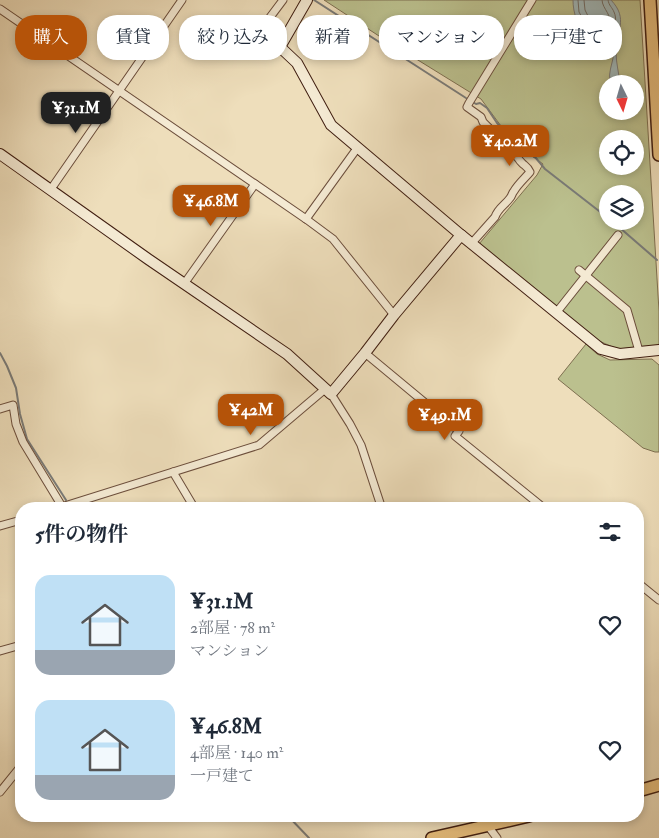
<!DOCTYPE html>
<html lang="ja">
<head>
<meta charset="utf-8">
<style>
  body { margin:0; font-family:"IM FELL Double Pica","Noto Serif JP",serif; background:#f2f2f3; color:#1f2937; height:100vh; display:flex; flex-direction:column; font-size:19px; white-space:nowrap }
  * { box-sizing:border-box; margin:0 }
  p { font-size:16px; color:#747a83 }
  .icon { flex:none; width:28px; height:28px; fill:none; stroke:currentColor; stroke-width:2; stroke-linecap:round; stroke-linejoin:round }
  .map { position:relative; flex:1; overflow:hidden }
  .panel { position:absolute; left:15px; top:502px; width:629px; height:320px; display:flex; flex-direction:column; background:#fff; border-radius:20px; box-shadow:0 2px 8px #0003 }
  .panel>* { flex:none }
  .top-card { position:absolute; left:15px; top:15px; width:630px; height:45px; display:flex; gap:10px }
  .needle { width:32px; rotate:175deg }
  .tools { position:absolute; left:599px; top:75px; display:grid; gap:10px }
  .tools a { display:grid; place-items:center; width:45px; height:45px; border-radius:50%; background:#fff; box-shadow:0 2px 8px #0003; font-size:25px }
  .price { position:absolute; translate:-50% -42px; padding:0 11px; border-radius:10px; background:#b45309; color:#fff; font-size:16px; line-height:32px; filter:drop-shadow(0 1px 2px #0008) }
  .price::after { content:''; position:absolute; left:50%; top:30px; width:15px; height:11px; margin-left:-8px; background:inherit; clip-path:polygon(0 0,100% 0,50% 100%) }
  .price.selected { background:#222; color:#fff }
  ul { padding:0; list-style:none }
  li { display:flex; align-items:center; gap:15px; height:125px; padding:0 20px }
  li span { display:grid; place-items:center; flex:none; width:140px; height:100px; border-radius:15px; color:#555 }
  li>.icon { margin-inline-start:auto }
  span .icon { width:60px; height:60px; fill:#fffc; stroke-width:1 }
  li b { font-size:21px }
  h2 { display:flex; justify-content:space-between; align-items:center; height:60px; padding:0 20px; font-size:21px }
  .tag { padding:0 18px; border-radius:20px; background:#fff; box-shadow:0 2px 8px #0003; font-size:18px; line-height:45px }
  .tag.selected { background:#b45309; color:#fff }
  .map>svg:first-child { display:block }
  .green { fill:#bbc08e; stroke:#7e6f50; fill-rule:evenodd }
  .water { fill:#a0b9bc; stroke:#7a7b78 }
  .lines { fill:none; stroke-linecap:round; stroke-linejoin:round }
  .shore { stroke:#706c66; stroke-width:1 }
  .stream { stroke:#7a7b78; stroke-width:2 }
  .street-casing { stroke:#6c4e3c; stroke-width:9 }
  .secondary-casing { stroke:#401e11; stroke-width:12 }
  .primary-casing { stroke:#401e11; stroke-width:14 }
  .street { stroke:#f4ead3; stroke-width:7 }
  .secondary { stroke:#f4ead3; stroke-width:10 }
  .primary { stroke:#e7bf7e; stroke-width:11 }
</style>
</head>
<body>
<div class="map">
<svg width="659" height="838" viewBox="0 0 659 838">
  <rect width="100%" height="100%" fill="#eedebb"/>
  <filter id="stains"><feTurbulence type="fractalNoise" baseFrequency=".004" numOctaves="4"/><feColorMatrix values="0 0 0 0 .2 0 0 0 0 .09 0 0 0 0 .02 0 0 0 .5 -.17"/></filter>
  <radialGradient id="worn" r=".72"><stop offset=".6" stop-color="#630" stop-opacity="0"/><stop offset="1" stop-color="#630" stop-opacity=".3"/></radialGradient>
  <!-- green -->
  <g class="green">
    <path d="M 324,0 L 640,0 L 659,311 L 659,346 L 617,349 L 597,340 L 479,244 L 537,175 L 543,164 L 517,145 L 501,126 L 481,99 L 379,36 ZM 608,84 L 635,84 L 635,111 L 608,111 ZM 608,139 L 635,139 L 635,166 L 608,166 ZM 608,194 L 635,194 L 635,221 L 608,221 Z"/>
    <path d="M 586,344 L 597,354 L 610,360 L 652,359 L 659,365 L 659,452 L 655,452 L 643,448 L 558,379 Z"/>
  </g>
  <!-- water -->
  <path class="water" d="M 573,0 L 611,0 C 629,19 616,31 616,52 C 616,63 619,73 620,84 L 611,84 C 610,80 609,76 610,72 C 611,64 615,56 613,48 C 608,30 584,34 577,20 C 574,14 573,6 573,0 Z"/>
  <g class="lines">
    <!-- shore -->
    <g class="shore">
      <path d="M 578,0 L 579,12 L 584,21 L 598,27 L 612,36 L 614,34 C 615,27 617,18 614,12 C 612,7 609,6 608,0"/>
      <path d="M 584,0 L 585,10 L 588,16 L 608,25 C 614,16 602,9 602,0"/>
    </g>
    <!-- stream -->
    <g class="stream">
      <path d="M 314,0 L 466,98 L 476,104 L 480,103 L 487,108 L 497,123 L 508,134 L 514,143 L 526,153 L 535,157 L 545,169 L 608,218"/>
      <path d="M 612,221 L 657,260"/>
      <path d="M 0,353 L 7,366 L 16,388 L 20,414 L 27,439 L 66,500"/>
      <path d="M 288,816 L 309,838"/>
    </g>
    <!-- street casing -->
    <g class="street-casing">
      <g id="street">
        <path d="M 0,9 L 306,219 L 333,239 L 394,315"/>
        <path d="M 256,36 L 283,0"/>
        <path d="M 51,189 L 182,0"/>
        <path d="M 306,219 L 358,147"/>
        <path d="M 471,244 L 495,217 C 498,208 505,205 510,198 C 512,196 512,193 514,191 C 518,184 525,178 530,172 C 528,167 525,166 522,163 C 518,159 520,160 516,156 C 510,149 503,147 499,138 L 483,122 L 481,117 L 467,107 L 469,103 L 532,0"/>
        <path d="M 579,270 L 627,310 L 639,351"/>
        <path d="M 184,284 L 255,184"/>
        <path d="M 556,313 L 618,235"/>
        <path d="M 365,353 L 459,431 L 455,436 L 545,509"/>
        <path d="M 331,394 L 350,424 L 361,445 L 382,509"/>
        <path d="M 0,409 L 13,405 L 16,424 L 23,442 L 63,508"/>
        <path d="M 173,472 L 195,509"/>
        <path d="M 55,509 L 259,445 L 325,389"/>
        <path d="M 0,526 L 21,520"/>
        <path d="M 638,583 L 659,600"/>
        <path d="M 0,651 L 21,645"/>
        <path d="M 0,792 L 21,766"/>
        <path d="M 488,826 L 497,838"/>
      </g>
    </g>
    <!-- secondary casing -->
    <g class="secondary-casing">
      <g id="secondary">
        <path d="M 307,0 L 280,47 L 297,63 L 331,125 L 461,235"/>
        <path d="M 0,154 L 148,259 L 287,354 L 331,394 L 365,353 L 394,315 L 461,235 L 601,349 L 620,354 L 659,350"/>
      </g>
    </g>
    <!-- primary casing -->
    <g class="primary-casing">
      <g id="primary">
        <path d="M 650,0 L 659,155"/>
        <path d="M 638,791 L 659,785"/>
        <path d="M 432,838 L 529,816"/>
      </g>
    </g>
    <!-- street -->
    <use href="#street" class="street"/>
    <!-- secondary -->
    <use href="#secondary" class="secondary"/>
    <!-- primary -->
    <use href="#primary" class="primary"/>
  </g>
  <rect width="100%" height="100%" filter="url(#stains)"/>
  <rect width="100%" height="100%" fill="url(#worn)"/>
</svg>
<div class="tools">
<a><svg class="needle" viewBox="-14 -14 28 28"><path d="M0-13l5 13h-10z" fill="#e53935"/><path d="M0 13l5-13h-10z" fill="#747a83"/></svg></a>
<a><svg class="icon" aria-label="locate" viewBox="0 0 24 24"><circle cx="12" cy="12" r="6"/><path d="M12 2v4M12 18v4M2 12h4M18 12h4"/></svg></a>
<a><svg class="icon" aria-label="layers" viewBox="0 0 24 24"><path d="M12 4l9 5-9 5-9-5zM3 14l9 5 9-5"/></svg></a>
</div>
<b class="price selected" style="left:76px;top:134px">¥31.1M</b>
<b class="price" style="left:510px;top:167px">¥40.2M</b>
<b class="price" style="left:211px;top:227px">¥46.8M</b>
<b class="price" style="left:251px;top:436px">¥42M</b>
<b class="price" style="left:445px;top:441px">¥49.1M</b>
<div class="top-card">
<a class="tag selected">購入</a>
<a class="tag">賃貸</a>
<a class="tag">絞り込み</a>
<a class="tag">新着</a>
<a class="tag">マンション</a>
<a class="tag">一戸建て</a>
</div>
<section class="panel">
<h2>5件の物件<svg class="icon" aria-label="filters" viewBox="0 0 24 24"><path d="M4 7h16M4 17h16"/><circle cx="9" cy="7" r="2"/><circle cx="15" cy="17" r="2"/></svg></h2>
<ul>
<li><span style="background:linear-gradient(#bfe0f5 75%,#9aa5b1 0)"><svg class="icon" aria-label="home" viewBox="0 0 24 24"><path d="M3 11l9-7 9 7M6 9v11h12V9"/></svg></span><div><b>¥31.1M</b><p>2部屋 · 78 m²</p><p>マンション</p></div><svg class="icon" aria-label="heart" viewBox="0 0 24 24"><path d="M12 20l-8-8c-3-5 5-10 8-4 3-6 11-1 8 4z"/></svg></li>
<li><span style="background:linear-gradient(#bfe0f5 75%,#9aa5b1 0)"><svg class="icon" aria-label="home" viewBox="0 0 24 24"><path d="M3 11l9-7 9 7M6 9v11h12V9"/></svg></span><div><b>¥46.8M</b><p>4部屋 · 140 m²</p><p>一戸建て</p></div><svg class="icon" aria-label="heart" viewBox="0 0 24 24"><path d="M12 20l-8-8c-3-5 5-10 8-4 3-6 11-1 8 4z"/></svg></li>
</ul>
</section>
</div>
</body>
</html>
